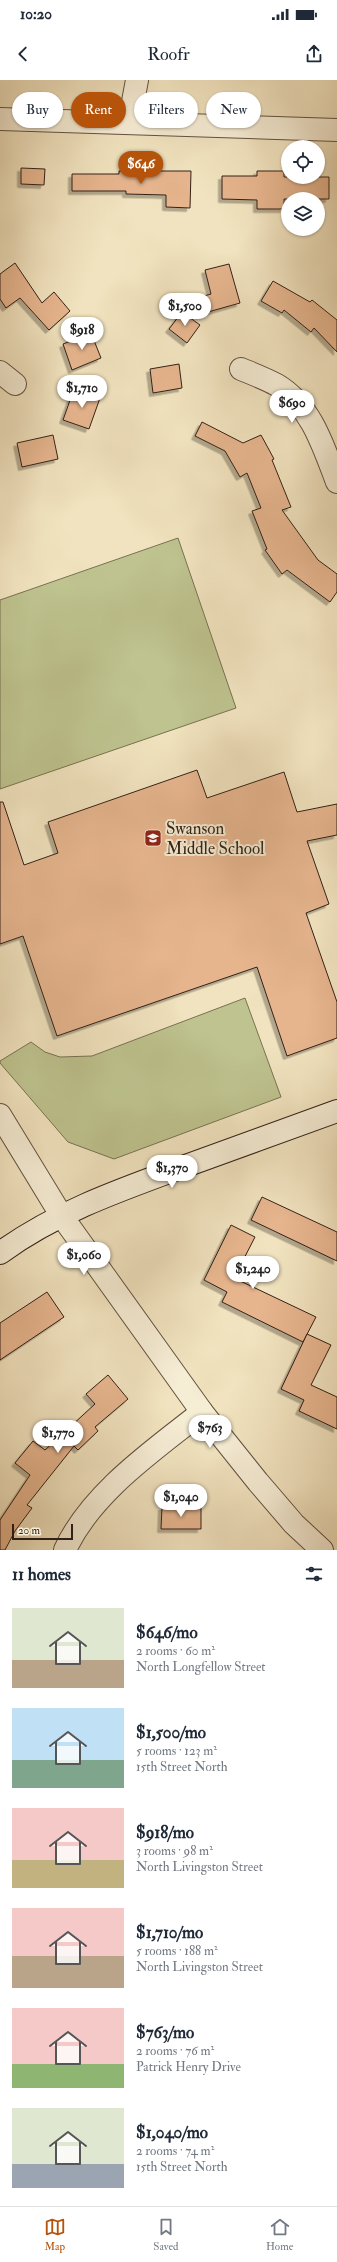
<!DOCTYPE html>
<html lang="en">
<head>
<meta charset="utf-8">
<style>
  body { margin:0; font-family:"IM FELL Double Pica",serif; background:#f2f2f3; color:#1f2937; height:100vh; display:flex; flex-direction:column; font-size:15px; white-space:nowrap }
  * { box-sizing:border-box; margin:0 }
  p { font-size:13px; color:#747a83 }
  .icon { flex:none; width:22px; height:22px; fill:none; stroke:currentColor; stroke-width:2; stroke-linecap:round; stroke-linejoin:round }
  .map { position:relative; height:1470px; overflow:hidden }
  .panel { display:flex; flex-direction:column; background:#fff; flex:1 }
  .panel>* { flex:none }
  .banner { position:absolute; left:12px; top:12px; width:313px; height:36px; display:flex; gap:8px }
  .controls { position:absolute; left:281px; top:60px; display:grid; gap:8px }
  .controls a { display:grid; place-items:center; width:44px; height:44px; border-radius:50%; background:#fff; box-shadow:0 1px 3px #0004; font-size:20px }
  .scale { position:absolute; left:12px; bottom:10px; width:61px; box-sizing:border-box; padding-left:4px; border:2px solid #332117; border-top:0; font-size:11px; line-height:14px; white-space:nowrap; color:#332117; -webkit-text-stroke:3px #f6edd5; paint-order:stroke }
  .price { position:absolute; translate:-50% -34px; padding:0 9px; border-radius:14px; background:#fff; color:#222; font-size:13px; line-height:26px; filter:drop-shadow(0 1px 2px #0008) }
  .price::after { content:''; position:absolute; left:50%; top:24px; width:12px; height:9px; margin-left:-6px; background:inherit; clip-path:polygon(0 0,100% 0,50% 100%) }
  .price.active { background:#b45309; color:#fff }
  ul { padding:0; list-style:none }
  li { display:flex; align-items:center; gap:12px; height:100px; padding:0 12px }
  li span { display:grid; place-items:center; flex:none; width:112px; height:80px; border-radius:0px; color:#555 }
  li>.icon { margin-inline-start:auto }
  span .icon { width:48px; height:48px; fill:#fffc; stroke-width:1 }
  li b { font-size:17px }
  h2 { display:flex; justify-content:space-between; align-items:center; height:48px; padding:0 12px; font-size:17px }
  .chip { padding:0 14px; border-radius:18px; background:#fff; box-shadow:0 1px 3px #0004; font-size:14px; line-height:36px }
  .chip.active { background:#b45309; color:#fff }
  .status { display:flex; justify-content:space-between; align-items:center; height:28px; padding:0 20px; background:#fff; direction:ltr }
  .status svg { height:11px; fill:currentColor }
  header { display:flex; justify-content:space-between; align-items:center; height:52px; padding:0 12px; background:#fff; font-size:18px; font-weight:600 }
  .tab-bar { display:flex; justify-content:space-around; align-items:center; height:56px; border-top:1px solid #e0e1e3; background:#fff; font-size:11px; color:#747a83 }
  .tab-bar a { display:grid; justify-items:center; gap:2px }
  .tab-bar .active { color:#b45309 }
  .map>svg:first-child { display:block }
  .green { fill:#bec38f; stroke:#787253 }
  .building { fill:#e6b58e; stroke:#332117; filter:url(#shadow) }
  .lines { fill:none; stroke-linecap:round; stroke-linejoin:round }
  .minor-casing { stroke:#625241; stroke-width:24 }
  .tertiary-casing { stroke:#625241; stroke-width:24 }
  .secondary-casing { stroke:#332117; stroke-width:24 }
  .minor { stroke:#f6edd5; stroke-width:22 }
  .tertiary { stroke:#f6edd5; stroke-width:22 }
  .secondary { stroke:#f6edd5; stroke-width:22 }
  .labels { text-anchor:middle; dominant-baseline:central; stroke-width:4; stroke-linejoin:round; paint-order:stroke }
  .poi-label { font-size:17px; fill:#332117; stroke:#f6edd5; text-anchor:start }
</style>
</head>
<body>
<div class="status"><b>10:20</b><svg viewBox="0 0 49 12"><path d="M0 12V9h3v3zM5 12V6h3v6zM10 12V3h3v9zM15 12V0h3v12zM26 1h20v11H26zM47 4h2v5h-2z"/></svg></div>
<header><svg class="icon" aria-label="back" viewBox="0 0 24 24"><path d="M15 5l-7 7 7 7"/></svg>Roofr<svg class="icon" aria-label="share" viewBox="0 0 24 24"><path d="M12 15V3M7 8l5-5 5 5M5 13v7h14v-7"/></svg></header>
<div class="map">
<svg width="337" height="1470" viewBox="0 0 337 1470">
  <defs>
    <filter id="shadow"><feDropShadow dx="-3.5" dy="3.5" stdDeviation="0" flood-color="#0004"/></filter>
  </defs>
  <rect width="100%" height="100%" fill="#f1e3bf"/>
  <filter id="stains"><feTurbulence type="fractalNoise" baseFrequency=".005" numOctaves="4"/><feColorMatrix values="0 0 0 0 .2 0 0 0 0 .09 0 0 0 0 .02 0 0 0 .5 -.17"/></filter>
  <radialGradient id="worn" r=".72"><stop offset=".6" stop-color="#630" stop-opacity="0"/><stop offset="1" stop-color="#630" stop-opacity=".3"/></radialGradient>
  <!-- green -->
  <g class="green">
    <path d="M 178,458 L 236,628 L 0,709 L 0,520 Z"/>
    <path d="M 245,918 L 281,1017 L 114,1079 L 68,1062 L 0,983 L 0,981 L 31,962 L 45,972 L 60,977 L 92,976 Z"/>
  </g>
  <!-- building -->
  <g class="building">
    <path d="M 21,88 L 45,89 L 44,105 L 21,104 Z"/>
    <path d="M 119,91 L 191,91 L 190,128 L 166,127 L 166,115 L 126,114 L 126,111 L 72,111 L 72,94 L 119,94 Z"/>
    <path d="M 257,91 L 284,91 L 284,97 L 329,97 L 329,119 L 284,119 L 284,129 L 257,129 L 257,120 L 222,119 L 222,96 L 257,96 Z"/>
    <path d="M 15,183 L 42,223 L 54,212 L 70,231 L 49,250 L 20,218 L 6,228 L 0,219 L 0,194 Z"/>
    <path d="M 229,184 L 240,223 L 208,232 L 204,216 L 211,214 L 205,190 Z"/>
    <path d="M 273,201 L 310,222 L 312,220 L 337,240 L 337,272 L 314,248 L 311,252 L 284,230 L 282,233 L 261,221 Z"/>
    <path d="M 182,232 L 200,245 L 187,263 L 169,249 Z"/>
    <path d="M 91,253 L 101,278 L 72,290 L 63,264 Z"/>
    <path d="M 179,284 L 182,308 L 153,313 L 150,289 Z"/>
    <path d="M 74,309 L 100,318 L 89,349 L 63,340 Z"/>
    <path d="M 202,342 L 243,363 L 261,355 L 274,379 L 272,380 L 291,427 L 282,430 L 318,480 L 337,494 L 337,512 L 330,522 L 287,490 L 282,494 L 265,470 L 267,469 L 252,431 L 261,428 L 247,393 L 240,397 L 225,371 L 195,356 Z"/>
    <path d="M 53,355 L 58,379 L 22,387 L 17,363 Z"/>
    <path d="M 197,690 L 207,718 L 284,692 L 297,732 L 337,724 L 337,755 L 307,761 L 329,824 L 306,833 L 337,922 L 337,958 L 287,976 L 257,887 L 57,956 L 23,856 L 0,864 L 0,722 L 3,722 L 24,785 L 58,773 L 48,742 Z"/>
    <path d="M 262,1117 L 337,1152 L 337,1181 L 251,1140 Z"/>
    <path d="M 231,1145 L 255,1157 L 234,1198 L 316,1237 L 303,1262 L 222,1222 L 227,1212 L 204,1200 Z"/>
    <path d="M 47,1212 L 64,1237 L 0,1280 L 0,1243 Z"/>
    <path d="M 307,1254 L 331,1265 L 311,1305 L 337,1317 L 337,1349 L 299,1331 L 304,1320 L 281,1309 Z"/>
    <path d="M 108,1295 L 128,1319 L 95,1347 L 98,1351 L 78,1370 L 74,1366 L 27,1425 L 32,1428 L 15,1451 L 5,1470 L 0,1470 L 0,1440 L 30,1395 L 15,1383 L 33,1361 L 45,1370 L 95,1324 L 86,1314 Z"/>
    <path d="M 162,1427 L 201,1427 L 201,1449 L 161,1449 Z"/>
  </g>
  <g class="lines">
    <!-- minor casing -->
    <g class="minor-casing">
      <g id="minor">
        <path d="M 0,39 L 337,50"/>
        <path d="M 129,43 L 137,0"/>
        <path d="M 241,289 C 253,294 266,299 277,305 C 311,325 324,368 337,402"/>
        <path d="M 0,292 L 15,304"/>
        <path d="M 65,1470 C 91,1413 154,1370 202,1332"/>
      </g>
    </g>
    <!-- tertiary casing -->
    <g class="tertiary-casing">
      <path id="tertiary" d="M 0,1035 L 61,1135 L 202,1332 L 258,1402 L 294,1444 L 322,1470"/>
    </g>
    <!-- secondary casing -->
    <g class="secondary-casing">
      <path id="secondary" d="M 0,1173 C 55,1133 117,1111 180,1088 C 232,1069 285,1050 337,1031"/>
    </g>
    <!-- minor -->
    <use href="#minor" class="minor"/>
    <!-- tertiary -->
    <use href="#tertiary" class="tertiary"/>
    <!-- secondary -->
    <use href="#secondary" class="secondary"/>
  </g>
  <!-- icons -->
  <defs>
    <g id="school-square" transform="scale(0.9)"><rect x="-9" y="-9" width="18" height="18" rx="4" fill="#8f2418" stroke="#f6edd5"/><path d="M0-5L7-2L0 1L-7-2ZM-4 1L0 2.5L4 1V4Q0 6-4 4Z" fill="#fff"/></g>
  </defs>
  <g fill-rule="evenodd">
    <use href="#school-square" x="153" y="758"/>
  </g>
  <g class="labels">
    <!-- poi labels -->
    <g class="poi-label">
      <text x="166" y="748">Swanson<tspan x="166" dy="20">Middle School</tspan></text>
    </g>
  </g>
  <rect width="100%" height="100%" filter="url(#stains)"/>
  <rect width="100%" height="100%" fill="url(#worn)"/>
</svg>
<div class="controls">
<a><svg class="icon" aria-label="locate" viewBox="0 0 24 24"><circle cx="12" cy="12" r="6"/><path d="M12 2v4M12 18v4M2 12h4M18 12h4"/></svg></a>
<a><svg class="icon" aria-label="layers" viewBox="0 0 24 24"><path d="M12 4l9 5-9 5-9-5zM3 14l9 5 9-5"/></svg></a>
</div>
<div class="scale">20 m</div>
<b class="price active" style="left:141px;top:105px">$646</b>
<b class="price" style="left:185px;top:247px">$1,500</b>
<b class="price" style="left:82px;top:271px">$918</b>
<b class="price" style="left:82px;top:329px">$1,710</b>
<b class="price" style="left:292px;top:344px">$690</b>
<b class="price" style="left:172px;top:1109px">$1,370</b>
<b class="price" style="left:84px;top:1196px">$1,060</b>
<b class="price" style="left:253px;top:1210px">$1,240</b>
<b class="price" style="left:210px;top:1369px">$763</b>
<b class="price" style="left:58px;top:1374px">$1,770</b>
<b class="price" style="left:181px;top:1438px">$1,040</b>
<div class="banner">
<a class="chip">Buy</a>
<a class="chip active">Rent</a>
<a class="chip">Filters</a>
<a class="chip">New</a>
</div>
</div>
<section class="panel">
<h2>11 homes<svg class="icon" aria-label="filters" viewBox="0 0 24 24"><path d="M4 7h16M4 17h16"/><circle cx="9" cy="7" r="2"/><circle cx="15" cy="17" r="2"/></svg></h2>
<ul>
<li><span style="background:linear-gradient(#dfe7d0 65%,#b9a48a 0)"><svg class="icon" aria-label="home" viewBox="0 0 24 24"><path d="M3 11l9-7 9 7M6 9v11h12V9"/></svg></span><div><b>$646/mo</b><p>2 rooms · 60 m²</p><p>North Longfellow Street</p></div></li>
<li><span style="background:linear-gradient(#bfe0f5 65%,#7fa58c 0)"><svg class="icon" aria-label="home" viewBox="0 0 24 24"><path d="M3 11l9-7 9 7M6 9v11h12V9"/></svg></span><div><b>$1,500/mo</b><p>5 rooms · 123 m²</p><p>15th Street North</p></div></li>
<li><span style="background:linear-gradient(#f6c9c9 65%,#c2b280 0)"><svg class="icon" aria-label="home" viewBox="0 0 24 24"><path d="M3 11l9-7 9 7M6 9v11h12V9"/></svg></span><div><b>$918/mo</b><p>3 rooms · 98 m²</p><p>North Livingston Street</p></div></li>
<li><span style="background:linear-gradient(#f6c9c9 60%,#b9a48a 0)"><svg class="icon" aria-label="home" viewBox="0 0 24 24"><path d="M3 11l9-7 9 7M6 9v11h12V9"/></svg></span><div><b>$1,710/mo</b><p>5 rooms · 188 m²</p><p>North Livingston Street</p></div></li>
<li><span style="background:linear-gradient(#f6c9c9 70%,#8fb573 0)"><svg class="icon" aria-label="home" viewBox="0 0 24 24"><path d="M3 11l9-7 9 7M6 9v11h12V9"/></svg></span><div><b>$763/mo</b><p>2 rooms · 76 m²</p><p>Patrick Henry Drive</p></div></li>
<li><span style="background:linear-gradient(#dfe7d0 70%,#9aa5b1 0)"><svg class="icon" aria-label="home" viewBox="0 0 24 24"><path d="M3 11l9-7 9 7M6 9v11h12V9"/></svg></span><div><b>$1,040/mo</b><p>2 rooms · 74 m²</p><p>15th Street North</p></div></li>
</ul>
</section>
<nav class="tab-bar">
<a class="active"><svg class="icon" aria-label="map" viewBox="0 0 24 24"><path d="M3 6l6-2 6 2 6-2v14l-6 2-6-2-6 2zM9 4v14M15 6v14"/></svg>Map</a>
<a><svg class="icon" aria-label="saved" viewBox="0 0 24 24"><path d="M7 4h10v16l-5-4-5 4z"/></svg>Saved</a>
<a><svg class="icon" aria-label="home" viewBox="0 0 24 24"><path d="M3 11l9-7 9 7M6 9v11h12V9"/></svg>Home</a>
</nav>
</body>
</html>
